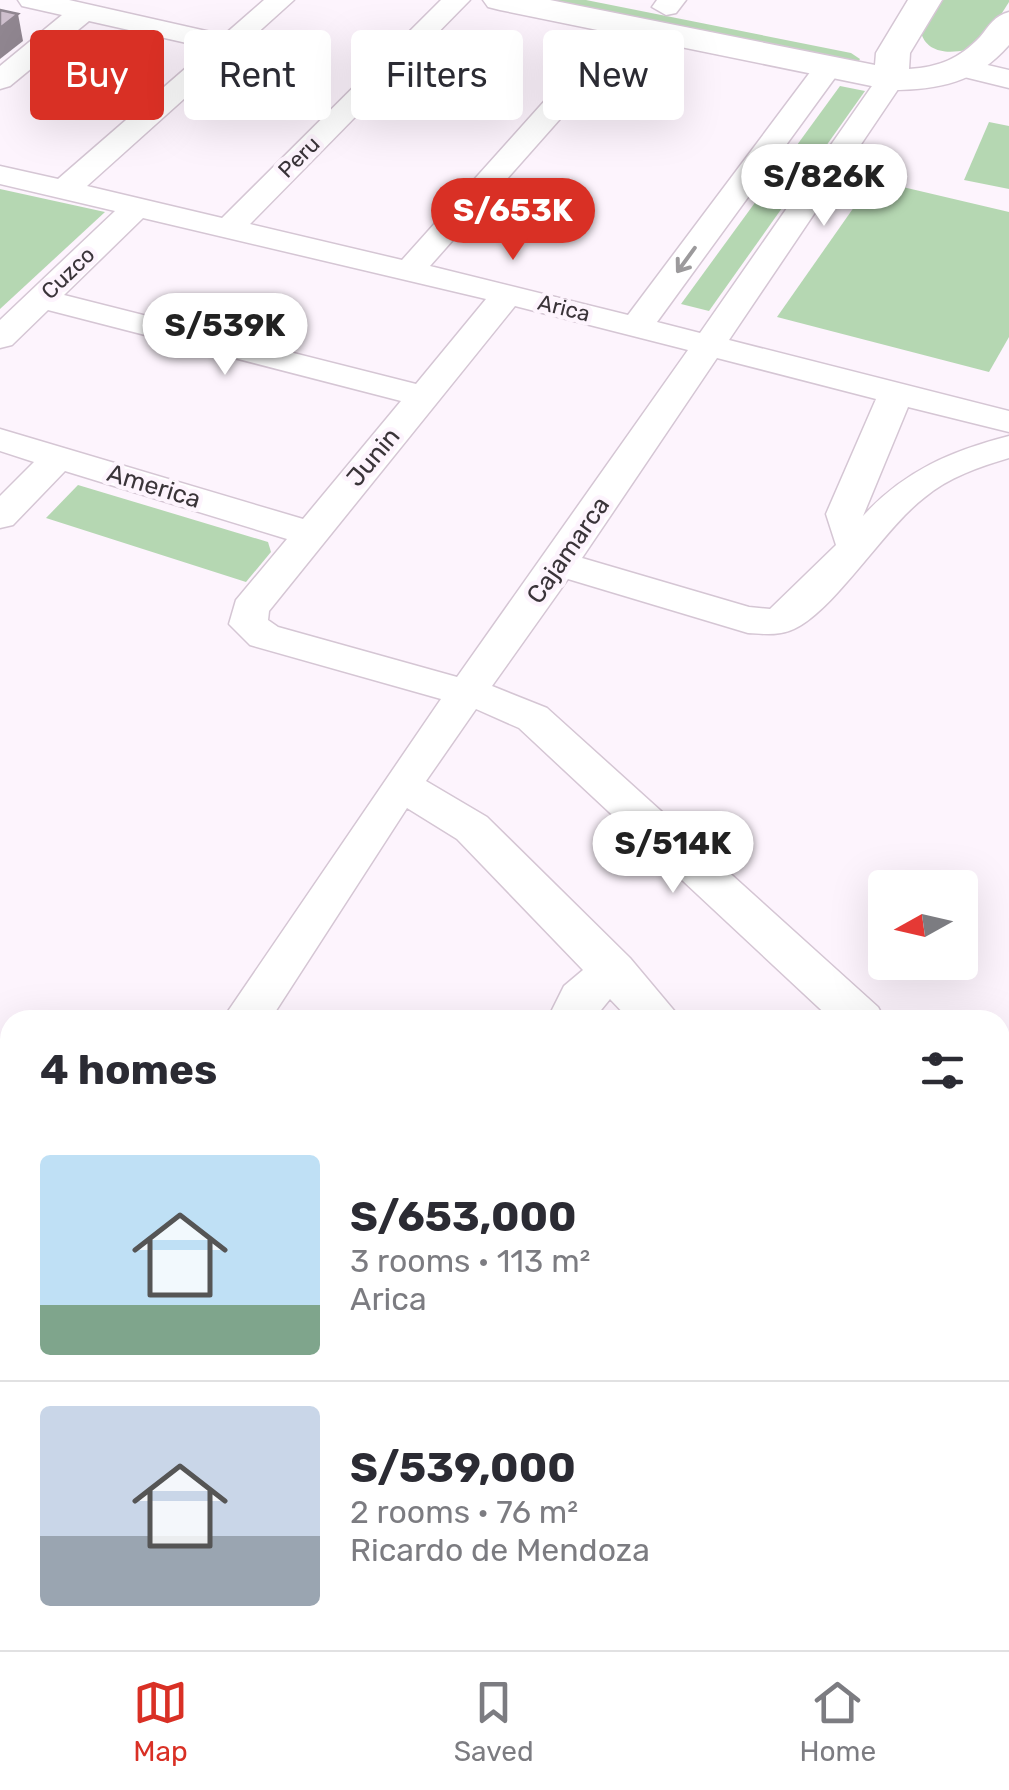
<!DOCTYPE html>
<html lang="en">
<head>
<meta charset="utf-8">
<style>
  body { margin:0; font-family:Rubik,sans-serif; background:#f2f2f3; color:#2b2b33; height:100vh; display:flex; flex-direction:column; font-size:38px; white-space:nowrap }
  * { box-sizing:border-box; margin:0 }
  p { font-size:32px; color:#7c7c81 }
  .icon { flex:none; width:55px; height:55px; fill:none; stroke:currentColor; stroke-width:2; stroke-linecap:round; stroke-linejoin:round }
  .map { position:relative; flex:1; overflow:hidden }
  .drawer { position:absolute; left:0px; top:1010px; width:1010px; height:640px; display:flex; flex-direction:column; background:#fff; border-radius:30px 30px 0 0; box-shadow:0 10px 40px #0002 }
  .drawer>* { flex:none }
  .guide { position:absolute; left:30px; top:30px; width:950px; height:90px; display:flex; gap:20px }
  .needle { width:65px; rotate:262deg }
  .tools { position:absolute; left:868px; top:870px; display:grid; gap:20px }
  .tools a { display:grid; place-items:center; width:110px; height:110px; border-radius:10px; background:#fff; box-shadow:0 10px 40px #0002; font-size:50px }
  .price { position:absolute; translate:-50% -85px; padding:0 22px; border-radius:35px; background:#fff; color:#222; font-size:32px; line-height:65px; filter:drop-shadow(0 2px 5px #0008) }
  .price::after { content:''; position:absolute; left:50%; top:60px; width:30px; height:22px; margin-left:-15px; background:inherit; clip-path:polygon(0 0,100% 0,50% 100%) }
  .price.on { background:#d93025; color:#fff }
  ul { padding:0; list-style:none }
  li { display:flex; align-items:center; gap:30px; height:250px; padding:0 40px }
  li+li { border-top:2px solid #e1e1e2 }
  li span { display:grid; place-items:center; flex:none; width:280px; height:200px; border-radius:10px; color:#555 }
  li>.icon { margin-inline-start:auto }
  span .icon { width:120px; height:120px; fill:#fffc; stroke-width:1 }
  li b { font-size:42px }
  h2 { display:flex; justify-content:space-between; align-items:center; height:120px; padding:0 40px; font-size:42px }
  .chip { padding:0 35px; border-radius:10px; background:#fff; box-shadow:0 10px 40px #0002; font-size:35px; line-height:90px }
  .chip.on { background:#d93025; color:#fff }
  .tabs { display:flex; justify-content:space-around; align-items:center; height:140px; border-top:2px solid #e1e1e2; background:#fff; font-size:28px; color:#7c7c81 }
  .tabs a { display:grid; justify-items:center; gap:5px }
  .tabs .on { color:#d93025 }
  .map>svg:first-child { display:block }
  .green { fill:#b5d7b2 }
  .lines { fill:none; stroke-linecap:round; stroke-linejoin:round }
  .minor-casing { stroke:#d5c6d4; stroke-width:3 }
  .tertiary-casing { stroke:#d5c6d4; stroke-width:3 }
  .path { stroke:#9f979e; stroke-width:8; stroke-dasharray:2.5 9; stroke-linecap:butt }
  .minor { fill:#fff; fill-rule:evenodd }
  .tertiary { fill:#fff; fill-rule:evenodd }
  .shaded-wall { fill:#908690 }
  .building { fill:#cebfcd; stroke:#908690; stroke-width:2.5 }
  .oneway { stroke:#9c9a9c }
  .labels { text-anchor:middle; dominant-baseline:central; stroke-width:9; stroke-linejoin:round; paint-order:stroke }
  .far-street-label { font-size:22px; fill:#3a3439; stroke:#fdf4fd }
  .street-label { font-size:25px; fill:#3a3439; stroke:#fdf4fd }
</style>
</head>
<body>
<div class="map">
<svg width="1009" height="1650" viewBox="0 0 1009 1650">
  <rect width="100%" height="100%" fill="#fdf4fd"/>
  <!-- green -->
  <g class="green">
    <path d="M 524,0 L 586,0 L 851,53 L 860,59 L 856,66 Z"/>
    <path d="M 940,0 L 1009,0 L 1009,2 L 981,46 C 959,53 926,59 920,29 Z"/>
    <path d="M 840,86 L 865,91 L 709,311 L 681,304 Z"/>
    <path d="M 989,122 L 1009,126 L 1009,189 L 964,180 Z"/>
    <path d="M 873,180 L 1009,212 L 1009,337 L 989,372 L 777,317 Z"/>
    <path d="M 0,189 L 105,212 L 0,309 Z"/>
    <path d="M 78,485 L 268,542 L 271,552 L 246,582 L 46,518 Z"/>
  </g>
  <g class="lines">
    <!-- minor casing -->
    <g class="minor-casing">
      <g id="minor">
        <path d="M 18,0 L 69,0 L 224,35 L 264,0 L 294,0 L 87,186 L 222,218 L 441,0 L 470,0 L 250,224 L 402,260 L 617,20 L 637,20 L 641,26 L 637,32 L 430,266 L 628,315 L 817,63 L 837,63 L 841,69 L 837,75 L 657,322 L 700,333 L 881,73 L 901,73 L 905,79 L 729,340 L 1009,411 L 1009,432 L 908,407 L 863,516 C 904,471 951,451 1009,436 L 1009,458 C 979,467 949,477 925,497 C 884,528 835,610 794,629 C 779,636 764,634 748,633 L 568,579 L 492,686 L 547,708 L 878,1007 L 885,1020 L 832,1020 L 519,728 L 476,709 L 426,781 L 487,817 L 630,958 L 682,1020 L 630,1020 L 610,999 L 593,1020 L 547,1020 L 564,986 L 583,970 L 457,839 L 407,808 L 270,1020 L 222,1020 L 441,699 L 250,645 L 229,624 L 236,600 L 287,539 L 65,471 L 13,525 L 0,528 L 0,496 L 34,462 L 0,451 L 0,429 L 303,519 L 401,401 L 48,310 L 12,345 L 0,348 L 0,320 L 115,211 L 0,184 L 0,166 L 58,179 L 209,48 L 89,21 L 10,86 L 0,89 L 0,66 L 62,15 L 22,6 ZM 143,218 L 486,299 L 416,384 L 64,295 ZM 515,306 L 688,350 L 457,677 L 278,627 L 268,620 L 269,611 ZM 717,358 L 876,399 L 826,514 L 836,545 L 770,609 L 749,607 L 582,558 Z"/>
        <path d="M 657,0 L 686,0 L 676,13 L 666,15 L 652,7 Z"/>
        <path d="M 966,60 L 1009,70 L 1009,88 L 956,75 L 952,69 L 956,63 Z"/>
        <path d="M 1000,1127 L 1009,1130 L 1009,1175 L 1000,1172 Z"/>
        <path d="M 1009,1201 L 1009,1244 L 1000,1247 L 1000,1204 Z"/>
        <path d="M 10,1351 L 10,1410 L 0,1414 L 0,1355 Z"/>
        <path d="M 34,1640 L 123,1640 L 119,1650 L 30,1650 Z"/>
        <path d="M 506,1640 L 564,1640 L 560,1650 L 502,1650 Z"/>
      </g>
    </g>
    <!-- tertiary casing -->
    <g class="tertiary-casing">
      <path id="tertiary" d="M 483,0 L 550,0 L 875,65 L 876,53 L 908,0 L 942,0 L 910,53 L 909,69 C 939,67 959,59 980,37 C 990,25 994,16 1009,12 L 1009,45 C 977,82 939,90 891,90 L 500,10 L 488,7 Z"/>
    </g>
    <!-- path -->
    <path class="path" d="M 814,1640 L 816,1650"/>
    <!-- minor -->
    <use href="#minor" class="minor"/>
    <!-- tertiary -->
    <use href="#tertiary" class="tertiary"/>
  </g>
  <!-- shaded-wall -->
  <path class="shaded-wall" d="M 18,14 L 23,41 L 0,59 L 0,28 Z"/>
  <!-- building -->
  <path class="building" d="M 0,10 L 18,14 L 0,28 Z"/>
  <!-- one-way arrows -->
  <defs><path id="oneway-shaft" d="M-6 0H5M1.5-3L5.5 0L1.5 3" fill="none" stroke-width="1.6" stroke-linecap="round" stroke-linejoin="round" transform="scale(2.5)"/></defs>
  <use class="oneway" href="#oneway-shaft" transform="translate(686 260) rotate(126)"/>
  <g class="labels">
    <!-- far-street labels -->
    <g class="far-street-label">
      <text transform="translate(299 157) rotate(-45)">Peru</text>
      <text transform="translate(68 273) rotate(-44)">Cuzco</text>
      <text transform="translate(564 308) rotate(14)">Arica</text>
    </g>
    <!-- street labels -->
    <g class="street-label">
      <text transform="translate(373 457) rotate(-50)">Junin</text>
      <text transform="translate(154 486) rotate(17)">America</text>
      <text transform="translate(568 550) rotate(-55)">Cajamarca</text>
    </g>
  </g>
</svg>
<div class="tools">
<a><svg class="needle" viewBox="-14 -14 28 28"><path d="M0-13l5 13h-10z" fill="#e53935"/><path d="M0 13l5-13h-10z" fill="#7c7c81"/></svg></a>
</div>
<b class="price" style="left:824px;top:229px">S/826K</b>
<b class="price on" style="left:513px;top:263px">S/653K</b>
<b class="price" style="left:225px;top:378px">S/539K</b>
<b class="price" style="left:673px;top:896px">S/514K</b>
<div class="guide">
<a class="chip on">Buy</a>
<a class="chip">Rent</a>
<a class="chip">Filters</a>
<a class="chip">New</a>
</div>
<section class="drawer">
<h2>4 homes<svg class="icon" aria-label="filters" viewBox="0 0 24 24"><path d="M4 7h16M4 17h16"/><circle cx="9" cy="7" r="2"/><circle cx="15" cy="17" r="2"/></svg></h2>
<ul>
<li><span style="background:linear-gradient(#bfe0f5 75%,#7fa58c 0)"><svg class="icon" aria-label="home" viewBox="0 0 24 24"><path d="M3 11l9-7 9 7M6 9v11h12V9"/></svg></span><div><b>S/653,000</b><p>3 rooms · 113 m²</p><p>Arica</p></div></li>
<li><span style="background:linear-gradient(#c9d6e8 65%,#9aa5b1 0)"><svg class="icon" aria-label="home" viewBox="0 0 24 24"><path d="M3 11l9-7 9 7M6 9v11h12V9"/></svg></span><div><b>S/539,000</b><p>2 rooms · 76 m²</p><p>Ricardo de Mendoza</p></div></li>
</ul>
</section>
</div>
<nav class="tabs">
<a class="on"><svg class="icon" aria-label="map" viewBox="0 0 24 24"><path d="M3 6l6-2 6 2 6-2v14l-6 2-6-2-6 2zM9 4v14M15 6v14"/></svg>Map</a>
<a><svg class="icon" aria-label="saved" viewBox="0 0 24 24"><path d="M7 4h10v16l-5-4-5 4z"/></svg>Saved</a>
<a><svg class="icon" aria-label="home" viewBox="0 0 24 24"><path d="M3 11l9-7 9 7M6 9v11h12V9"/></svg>Home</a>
</nav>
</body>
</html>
